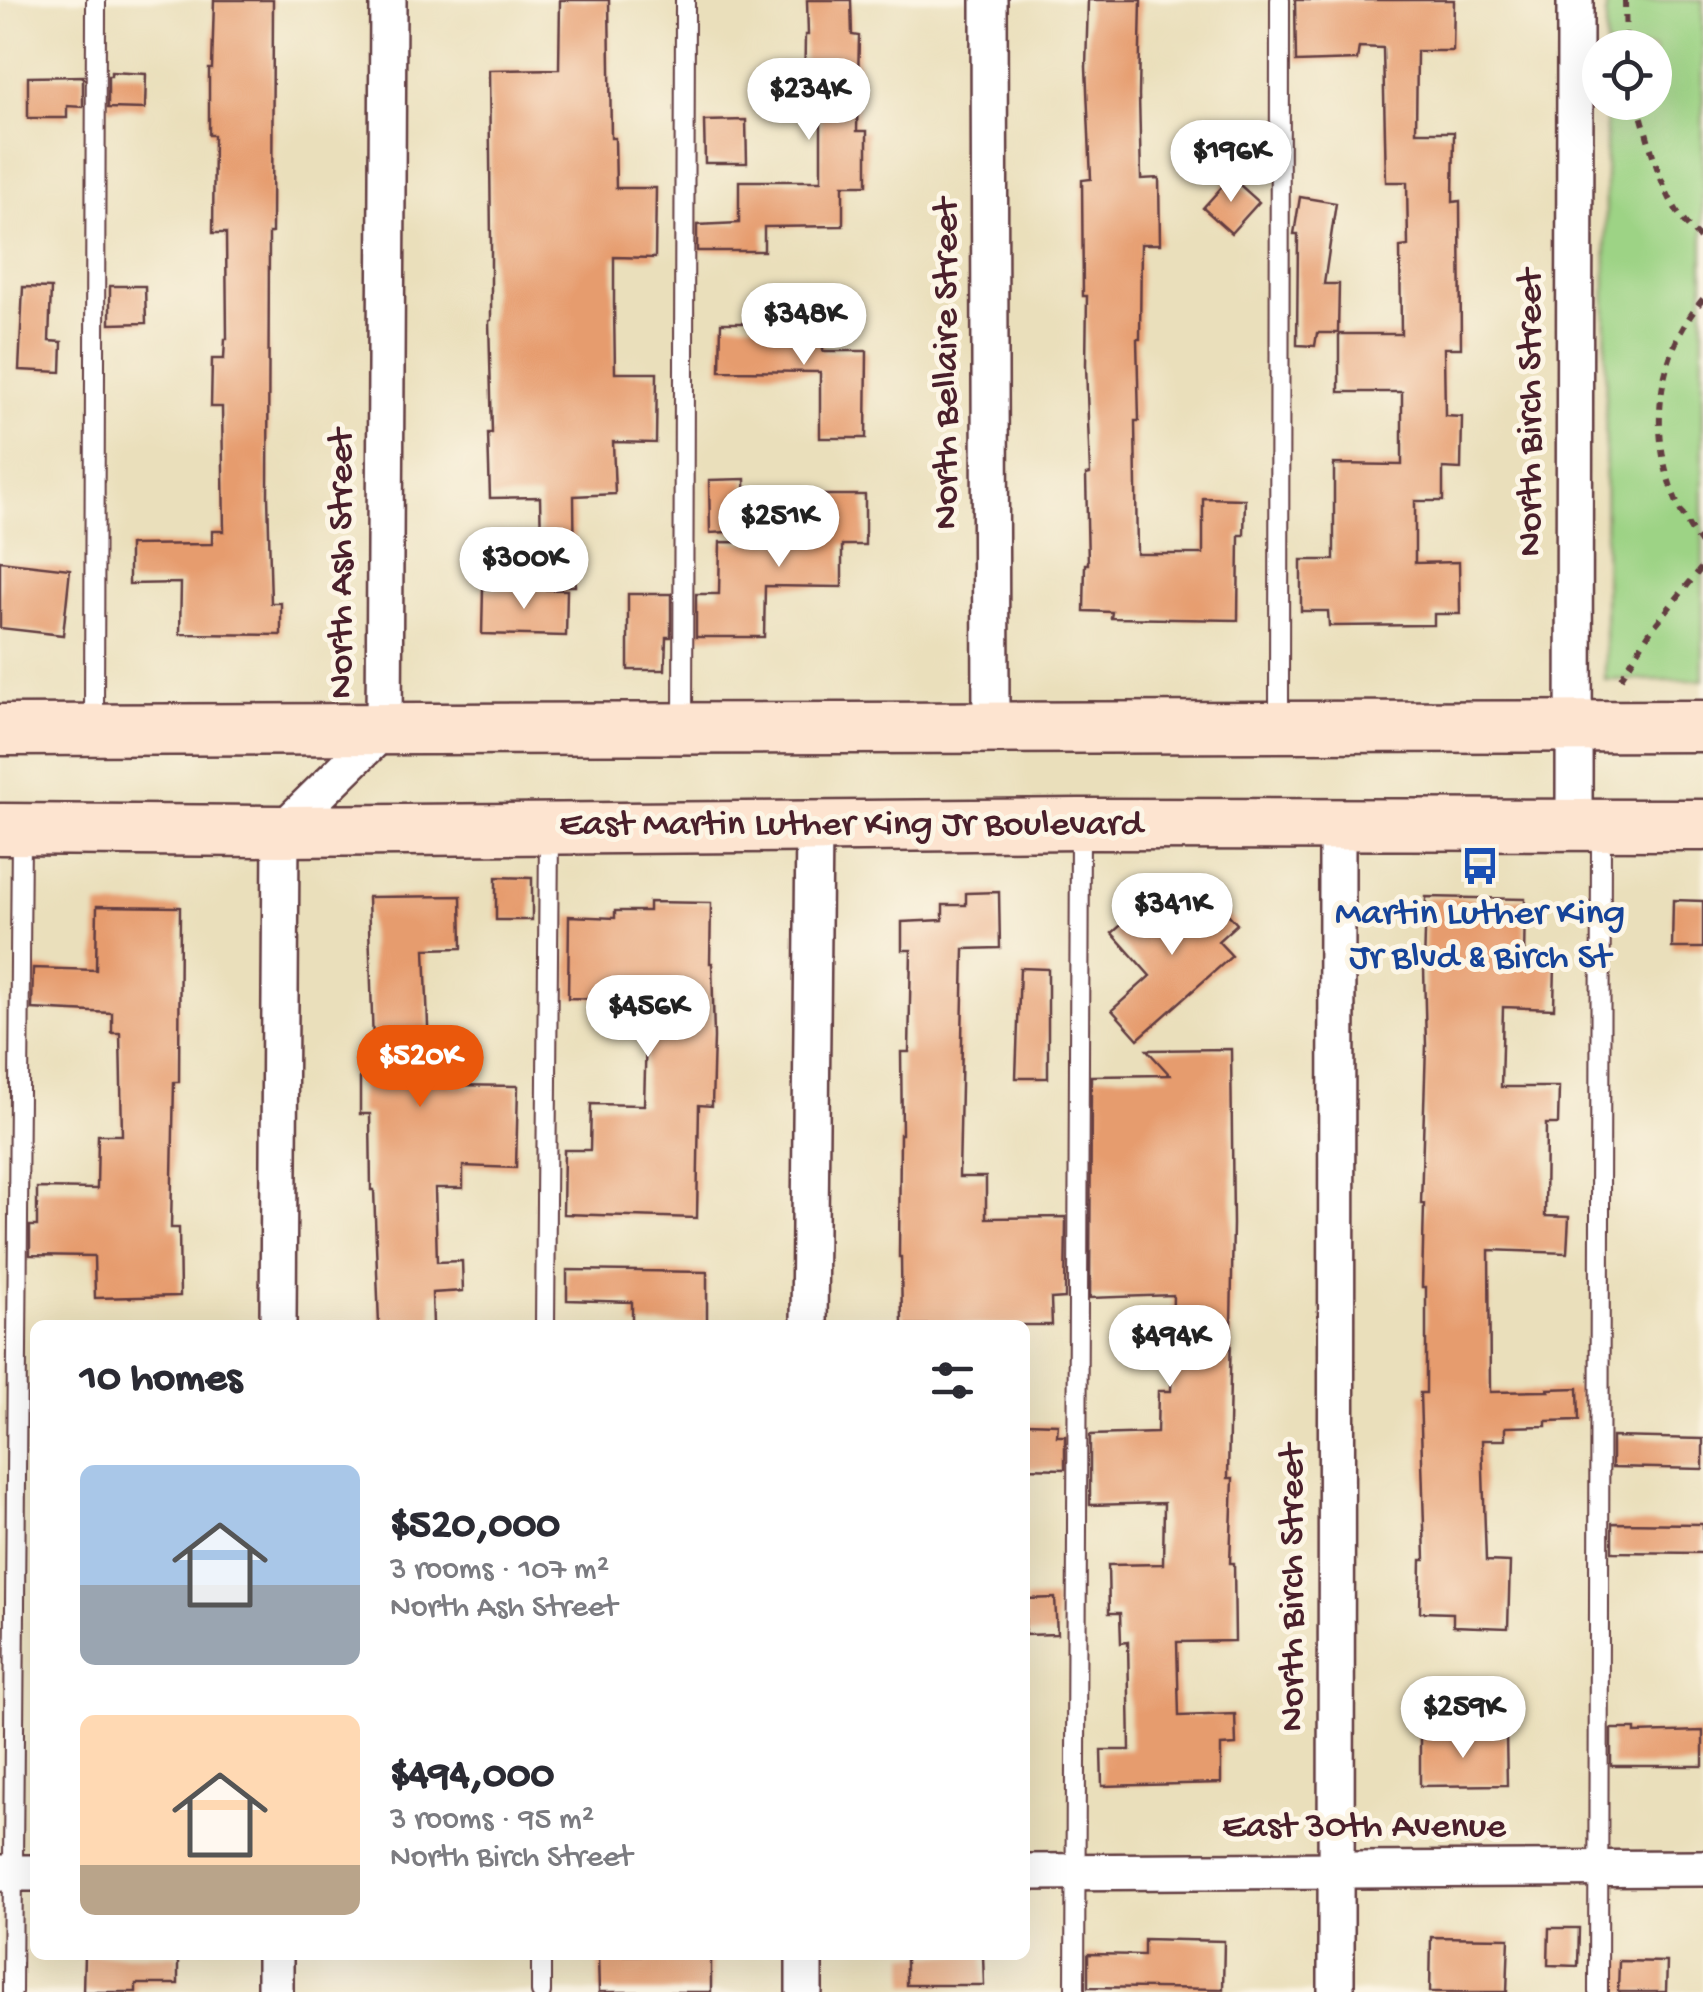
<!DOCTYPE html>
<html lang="en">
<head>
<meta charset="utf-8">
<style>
  body { margin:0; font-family:"Gochi Hand",sans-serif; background:#f2f2f3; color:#2b2b33; height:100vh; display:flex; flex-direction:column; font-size:38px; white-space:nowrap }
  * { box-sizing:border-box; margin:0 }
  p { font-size:32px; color:#7c7c81 }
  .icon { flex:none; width:55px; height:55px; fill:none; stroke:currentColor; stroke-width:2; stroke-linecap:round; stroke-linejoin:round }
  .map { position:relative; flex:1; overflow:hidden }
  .side { position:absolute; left:30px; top:1320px; width:1000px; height:640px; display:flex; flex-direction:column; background:#fff; border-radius:15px; box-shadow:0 10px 40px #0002 }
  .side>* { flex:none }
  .fabs { position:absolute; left:1582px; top:30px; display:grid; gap:20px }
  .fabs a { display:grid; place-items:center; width:90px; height:90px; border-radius:50%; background:#fff; box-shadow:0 10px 40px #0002; font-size:50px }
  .price { position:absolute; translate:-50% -85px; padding:0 22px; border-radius:35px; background:#fff; color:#222; font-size:32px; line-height:65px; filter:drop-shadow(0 2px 5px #0008) }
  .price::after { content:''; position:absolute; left:50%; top:60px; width:30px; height:22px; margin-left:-15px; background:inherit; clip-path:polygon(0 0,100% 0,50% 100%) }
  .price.selected { background:#ea580c; color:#fff }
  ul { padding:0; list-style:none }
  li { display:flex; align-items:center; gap:30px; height:250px; padding:0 50px }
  li span { display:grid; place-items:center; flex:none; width:280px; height:200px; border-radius:15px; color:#555 }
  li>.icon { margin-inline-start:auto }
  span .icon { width:120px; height:120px; fill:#fffc; stroke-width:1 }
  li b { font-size:42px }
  h2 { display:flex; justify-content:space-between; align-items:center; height:120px; padding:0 50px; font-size:42px }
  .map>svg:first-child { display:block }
  .green { fill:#9dd385; stroke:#747958; stroke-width:2.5 }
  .building { fill:#e69c6e }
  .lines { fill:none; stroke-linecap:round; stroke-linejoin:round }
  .lane-casing { stroke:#623c41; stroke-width:22 }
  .street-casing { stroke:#623c41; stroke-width:40 }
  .secondary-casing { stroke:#623c41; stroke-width:55 }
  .path { stroke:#623c41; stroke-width:6; stroke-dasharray:8 8; stroke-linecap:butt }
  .lane { stroke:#fff; stroke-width:18 }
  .street { stroke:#fff; stroke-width:35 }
  .secondary { stroke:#fde4d0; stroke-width:50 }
  .labels { text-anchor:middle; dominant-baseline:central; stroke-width:10; stroke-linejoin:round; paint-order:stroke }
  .street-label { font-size:38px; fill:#4a1f2b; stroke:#fcf5e5 }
  .transit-label { font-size:38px; fill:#164399; stroke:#fcf5e5 }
</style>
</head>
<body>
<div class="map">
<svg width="1703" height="1992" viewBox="0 0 1703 1992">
  <rect width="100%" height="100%" fill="#fcf5e5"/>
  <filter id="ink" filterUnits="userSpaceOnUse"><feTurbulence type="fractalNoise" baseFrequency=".01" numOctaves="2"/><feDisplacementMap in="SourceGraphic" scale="20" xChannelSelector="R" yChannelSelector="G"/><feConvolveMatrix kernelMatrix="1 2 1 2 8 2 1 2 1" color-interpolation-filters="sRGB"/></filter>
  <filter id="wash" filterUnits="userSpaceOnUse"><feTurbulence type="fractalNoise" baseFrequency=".0048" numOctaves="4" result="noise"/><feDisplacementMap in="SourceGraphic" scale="40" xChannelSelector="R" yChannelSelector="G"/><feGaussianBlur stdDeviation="2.25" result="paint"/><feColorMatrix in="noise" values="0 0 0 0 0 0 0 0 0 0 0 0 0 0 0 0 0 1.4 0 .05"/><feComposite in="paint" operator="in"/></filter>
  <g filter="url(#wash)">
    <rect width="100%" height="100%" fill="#eadfbb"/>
    <!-- green -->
    <path class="green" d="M 1606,0 L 1703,0 L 1703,680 L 1605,680 L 1606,103 L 1655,102 L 1655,48 L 1606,47 Z"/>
    <g id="blocks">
      <!-- building -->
      <g class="building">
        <path d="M 214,0 L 273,0 L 272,233 L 269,233 L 268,496 L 271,603 L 281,603 L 281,635 L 180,634 L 181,583 L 129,584 L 129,545 L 212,544 L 212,531 L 224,531 L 222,407 L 211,407 L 212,359 L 224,359 L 225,339 L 227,339 L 226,233 L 213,233 L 214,135 L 209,135 L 209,69 L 212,69 Z"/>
        <path d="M 560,0 L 609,0 L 611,138 L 615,138 L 616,188 L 656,188 L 655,258 L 614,257 L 614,305 L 615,373 L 657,373 L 656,443 L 613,442 L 615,494 L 574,496 L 575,586 L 542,586 L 540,497 L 490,498 L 488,433 L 492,433 L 489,321 L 491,320 L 491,242 L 489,70 L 559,69 Z"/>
        <path d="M 807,0 L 851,0 L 852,35 L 859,36 L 857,131 L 867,131 L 867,185 L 843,185 L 843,226 L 764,227 L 764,251 L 697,251 L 697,225 L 739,223 L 739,181 L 821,181 L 821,105 L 804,105 L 805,35 L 808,35 Z"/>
        <path d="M 1088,0 L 1141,0 L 1139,95 L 1141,179 L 1159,178 L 1160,244 L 1141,244 L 1140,339 L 1137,339 L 1139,421 L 1135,421 L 1137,554 L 1203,554 L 1203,498 L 1245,499 L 1244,535 L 1239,535 L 1238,620 L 1111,618 L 1112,612 L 1084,611 L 1085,564 L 1088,564 L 1086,475 L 1090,474 L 1086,365 L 1087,296 L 1083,296 L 1082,180 L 1091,179 L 1086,67 Z"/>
        <path d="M 1295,0 L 1454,0 L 1453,51 L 1417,51 L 1416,132 L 1454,132 L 1453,202 L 1460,201 L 1461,348 L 1444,348 L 1445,416 L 1462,417 L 1461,469 L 1443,468 L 1443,501 L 1415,501 L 1415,563 L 1459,562 L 1460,614 L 1434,614 L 1434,625 L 1329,626 L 1328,611 L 1301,611 L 1301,560 L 1334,560 L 1334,464 L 1402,465 L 1402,392 L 1339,392 L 1339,334 L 1401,334 L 1400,247 L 1408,246 L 1407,182 L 1386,182 L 1383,48 L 1359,47 L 1357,60 L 1296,62 Z"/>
        <path d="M 111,72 L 146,74 L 145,109 L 108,108 L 108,76 L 111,76 Z"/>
        <path d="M 83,76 L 83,107 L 67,106 L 67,118 L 28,118 L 28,77 Z"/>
        <path d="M 746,120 L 747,163 L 705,163 L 704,121 Z"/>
        <path d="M 1231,177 L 1259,202 L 1231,233 L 1203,208 Z"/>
        <path d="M 1300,197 L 1336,203 L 1324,284 L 1339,284 L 1338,333 L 1317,333 L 1315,346 L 1297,345 L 1298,234 L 1294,234 Z"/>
        <path d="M 110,286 L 145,286 L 146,323 L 110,324 Z"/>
        <path d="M 23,287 L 51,288 L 49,341 L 62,342 L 61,372 L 19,370 Z"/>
        <path d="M 721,323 L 823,323 L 823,351 L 867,351 L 866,438 L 820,438 L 820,372 L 720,371 Z"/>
        <path d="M 745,479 L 746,531 L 710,533 L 709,480 Z"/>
        <path d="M 819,495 L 865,495 L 865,545 L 842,545 L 842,587 L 765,586 L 764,637 L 696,637 L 696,594 L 719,594 L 720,542 L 819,543 Z"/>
        <path d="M 0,561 L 70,569 L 63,635 L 0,628 Z"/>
        <path d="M 483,588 L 567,590 L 566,636 L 482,634 Z"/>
        <path d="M 628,594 L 671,594 L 671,637 L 666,637 L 665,670 L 628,670 Z"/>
        <path d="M 496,877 L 532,878 L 532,920 L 496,920 Z"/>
        <path d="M 1206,890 L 1237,924 L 1218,941 L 1232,956 L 1138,1039 L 1112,1010 L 1150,976 L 1112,933 L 1144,905 L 1164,928 Z"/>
        <path d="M 999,892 L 1000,948 L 964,949 L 959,1177 L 986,1177 L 986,1218 L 1066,1217 L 1065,1298 L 1051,1299 L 1052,1325 L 902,1325 L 901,1257 L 899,1257 L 900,1134 L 902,1134 L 901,1052 L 909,1052 L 911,950 L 902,950 L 902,922 L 943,920 L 943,905 L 966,905 L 966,893 Z"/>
        <path d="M 461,896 L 462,948 L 425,949 L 429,1051 L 432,1051 L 433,1070 L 451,1070 L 452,1085 L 518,1086 L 516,1168 L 463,1166 L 463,1188 L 435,1188 L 437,1262 L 462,1261 L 463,1291 L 432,1293 L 433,1325 L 379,1325 L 374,1190 L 371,1190 L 370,1114 L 360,1114 L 360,1073 L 374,1073 L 368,897 Z"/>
        <path d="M 1426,897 L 1525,899 L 1524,962 L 1555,963 L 1554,1009 L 1503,1007 L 1501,1087 L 1559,1087 L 1558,1124 L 1546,1124 L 1545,1216 L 1569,1217 L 1567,1253 L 1489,1250 L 1490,1392 L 1549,1391 L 1548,1389 L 1578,1388 L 1579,1420 L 1546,1421 L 1546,1426 L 1505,1427 L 1505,1440 L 1482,1440 L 1486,1561 L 1510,1562 L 1508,1628 L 1453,1626 L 1453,1613 L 1420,1612 L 1421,1560 L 1425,1560 L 1420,1393 L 1426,1393 L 1426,1287 L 1422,1287 L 1424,1204 L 1421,1204 L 1426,1045 L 1424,968 Z"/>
        <path d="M 1673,900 L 1703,901 L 1703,948 L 1672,948 Z"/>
        <path d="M 649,902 L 711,903 L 710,963 L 712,963 L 714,1037 L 712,1106 L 699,1105 L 697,1218 L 563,1214 L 564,1150 L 590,1150 L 591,1104 L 644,1105 L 647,1000 L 568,998 L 569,916 L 615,918 L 615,911 L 649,911 Z"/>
        <path d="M 97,906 L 180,907 L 179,1082 L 174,1082 L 171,1228 L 179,1228 L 180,1296 L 95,1298 L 94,1256 L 30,1255 L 30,1226 L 37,1226 L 37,1188 L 97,1189 L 98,1135 L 122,1135 L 120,1033 L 112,1033 L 112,1013 L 32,1009 L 33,968 L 96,970 Z"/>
        <path d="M 1020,968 L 1048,969 L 1048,1078 L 1016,1078 Z"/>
        <path d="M 1231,1049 L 1233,1224 L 1228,1478 L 1233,1478 L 1230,1563 L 1234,1563 L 1235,1641 L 1177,1642 L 1179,1716 L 1235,1714 L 1236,1745 L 1221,1746 L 1221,1783 L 1102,1786 L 1101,1750 L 1130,1750 L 1128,1642 L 1121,1643 L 1120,1613 L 1109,1613 L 1108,1565 L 1163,1564 L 1164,1503 L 1090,1505 L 1090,1435 L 1157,1433 L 1158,1391 L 1171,1391 L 1173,1295 L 1090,1298 L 1091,1076 L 1170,1075 L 1147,1050 Z"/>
        <path d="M 567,1270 L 707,1272 L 707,1325 L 632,1325 L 632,1302 L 567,1300 Z"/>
        <path d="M 1025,1423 L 1058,1424 L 1057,1436 L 1065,1436 L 1065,1469 L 1025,1468 Z"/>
        <path d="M 1612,1437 L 1703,1439 L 1703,1469 L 1612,1467 Z"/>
        <path d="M 1612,1523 L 1703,1524 L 1703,1553 L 1612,1552 Z"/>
        <path d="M 1055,1598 L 1057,1634 L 1025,1635 L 1025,1599 Z"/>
        <path d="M 1611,1729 L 1635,1729 L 1635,1733 L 1703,1731 L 1703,1766 L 1611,1766 Z"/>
        <path d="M 1506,1735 L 1507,1785 L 1420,1786 L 1420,1737 Z"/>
        <path d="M 1549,1928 L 1579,1928 L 1578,1966 L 1548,1965 Z"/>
        <path d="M 1431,1937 L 1509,1938 L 1507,1992 L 1430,1992 Z"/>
        <path d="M 1144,1939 L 1224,1941 L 1223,1989 L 1088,1987 L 1088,1954 L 1144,1955 Z"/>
        <path d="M 84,1955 L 178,1955 L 178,1984 L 136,1984 L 136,1992 L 83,1992 Z"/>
        <path d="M 598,1955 L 711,1955 L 711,1992 L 599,1992 Z"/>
        <path d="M 906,1955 L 983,1955 L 984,1985 L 906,1985 Z"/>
        <path d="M 1619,1961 L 1667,1962 L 1666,1992 L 1618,1992 Z"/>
      </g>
    </g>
  </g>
  <g filter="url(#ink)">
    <use href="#blocks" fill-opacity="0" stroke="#623c41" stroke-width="2.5"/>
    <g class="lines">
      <!-- lane casing -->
      <g class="lane-casing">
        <g id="lane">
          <path d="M 1279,722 L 1280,0"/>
          <path d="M 94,725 L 96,0"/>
          <path d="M 683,728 L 685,0"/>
          <path d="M 545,1325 L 549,834"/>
          <path d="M 541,1955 L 541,1992"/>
          <path d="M 12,1992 L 21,833"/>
          <path d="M 1075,1992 L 1080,828"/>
          <path d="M 1598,1992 L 1601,827"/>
        </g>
      </g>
      <!-- street casing -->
      <g class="street-casing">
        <g id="street">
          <path d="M 989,0 L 991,727"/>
          <path d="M 1574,826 L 1575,0"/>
          <path d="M 278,1325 L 281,831 L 384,730 L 388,0"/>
          <path d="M 809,1325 L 814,827"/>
          <path d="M 1025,1872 L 1703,1868"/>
          <path d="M 0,1873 L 35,1873"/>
          <path d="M 275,1955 L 275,1992"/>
          <path d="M 804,1955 L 804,1992"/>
          <path d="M 1336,1992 L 1337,825"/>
        </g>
      </g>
      <!-- secondary casing -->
      <g class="secondary-casing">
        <g id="secondary">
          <path d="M 0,730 L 1703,726"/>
          <path d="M 0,829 L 281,831 L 1080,824 L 1703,825"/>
        </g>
      </g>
      <!-- path -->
      <g class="path">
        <path d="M 1625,0 L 1626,48"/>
        <path d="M 1637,102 C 1653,151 1662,208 1703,241"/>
        <path d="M 1703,299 C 1643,370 1648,476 1703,547"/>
        <path d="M 1621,678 L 1651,630 L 1703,566"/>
      </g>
      <!-- lane -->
      <use href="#lane" class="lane"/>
      <!-- street -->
      <use href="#street" class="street"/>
      <!-- secondary -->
      <use href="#secondary" class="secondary"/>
    </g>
  </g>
  <!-- icons -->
  <defs>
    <g id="bus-bare" transform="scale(3)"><path d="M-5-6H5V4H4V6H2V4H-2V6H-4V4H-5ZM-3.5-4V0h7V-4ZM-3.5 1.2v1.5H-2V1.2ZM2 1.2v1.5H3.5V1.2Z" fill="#1a4fb4" stroke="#fcf5e5" stroke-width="2.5" paint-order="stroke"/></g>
  </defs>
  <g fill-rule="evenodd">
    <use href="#bus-bare" x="1480" y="866"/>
  </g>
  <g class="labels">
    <!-- street labels -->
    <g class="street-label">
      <text transform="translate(948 364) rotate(-90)">North Bellaire Street</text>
      <text transform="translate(1532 413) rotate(-90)">North Birch Street</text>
      <text transform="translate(343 564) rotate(-90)">North Ash Street</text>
      <text x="851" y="826">East Martin Luther King Jr Boulevard</text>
      <text transform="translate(1294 1588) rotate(-90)">North Birch Street</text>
      <text x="1364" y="1828">East 30th Avenue</text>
    </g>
    <!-- transit labels -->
    <g class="transit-label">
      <text x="1480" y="915">Martin Luther King<tspan x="1480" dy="44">Jr Blvd &amp; Birch St</tspan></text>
    </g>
  </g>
</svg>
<div class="fabs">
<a><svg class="icon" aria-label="locate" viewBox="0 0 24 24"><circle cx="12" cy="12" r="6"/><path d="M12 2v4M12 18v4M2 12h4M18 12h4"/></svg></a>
</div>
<b class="price" style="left:809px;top:143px">$234K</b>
<b class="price" style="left:1231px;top:205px">$196K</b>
<b class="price" style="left:804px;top:368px">$348K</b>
<b class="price" style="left:779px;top:570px">$251K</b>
<b class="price" style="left:524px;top:612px">$300K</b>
<b class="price" style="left:1172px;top:958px">$341K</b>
<b class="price" style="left:648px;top:1060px">$456K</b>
<b class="price selected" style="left:420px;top:1110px">$520K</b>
<b class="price" style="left:1170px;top:1390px">$494K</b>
<b class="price" style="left:1463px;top:1761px">$259K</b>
<section class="side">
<h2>10 homes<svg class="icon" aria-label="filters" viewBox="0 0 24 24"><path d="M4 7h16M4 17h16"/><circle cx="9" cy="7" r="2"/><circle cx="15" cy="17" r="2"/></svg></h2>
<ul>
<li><span style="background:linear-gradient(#a9c7e8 60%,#9aa5b1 0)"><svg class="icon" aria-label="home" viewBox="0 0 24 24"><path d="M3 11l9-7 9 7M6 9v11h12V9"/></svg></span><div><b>$520,000</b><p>3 rooms · 107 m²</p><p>North Ash Street</p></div></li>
<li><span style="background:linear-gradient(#ffd9b3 75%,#b9a48a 0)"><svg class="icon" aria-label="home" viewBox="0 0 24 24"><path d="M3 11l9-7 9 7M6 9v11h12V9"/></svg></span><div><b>$494,000</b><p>3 rooms · 95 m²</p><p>North Birch Street</p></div></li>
</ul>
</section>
</div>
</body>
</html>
